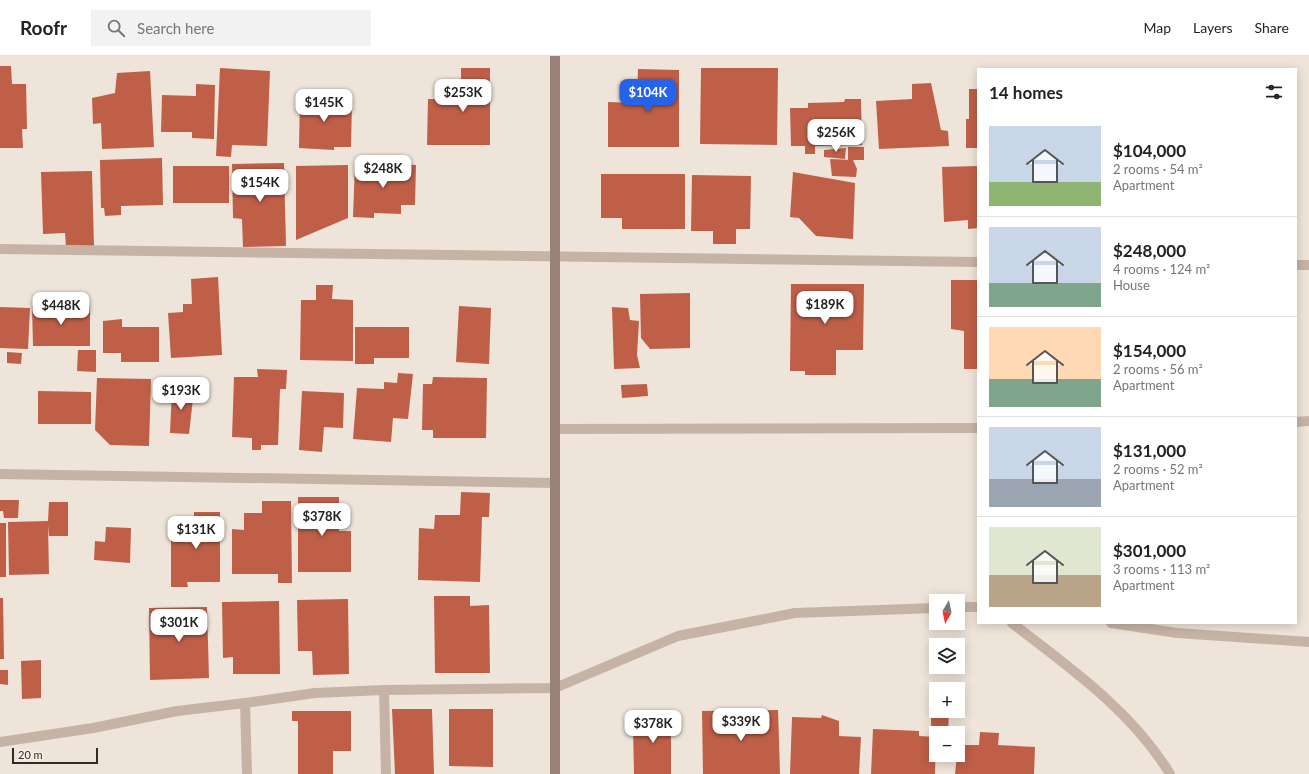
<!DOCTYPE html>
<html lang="en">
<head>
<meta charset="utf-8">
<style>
  body { margin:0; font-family:Lato,sans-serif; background:#f2f2f2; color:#222; height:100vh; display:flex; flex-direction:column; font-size:15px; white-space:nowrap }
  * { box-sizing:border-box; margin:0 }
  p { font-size:13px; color:#767676 }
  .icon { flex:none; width:22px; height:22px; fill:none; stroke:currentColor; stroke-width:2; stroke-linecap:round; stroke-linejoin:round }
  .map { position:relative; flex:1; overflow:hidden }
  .panel { position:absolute; left:977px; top:12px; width:320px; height:556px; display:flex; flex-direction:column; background:#fff; border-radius:0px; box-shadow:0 2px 10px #0003 }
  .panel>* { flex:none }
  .needle { width:26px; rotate:189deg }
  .controls { position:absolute; left:929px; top:538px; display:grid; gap:8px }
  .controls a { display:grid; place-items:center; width:36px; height:36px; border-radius:0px; background:#fff; box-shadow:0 2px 10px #0003; font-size:20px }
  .scale { position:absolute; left:12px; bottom:10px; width:86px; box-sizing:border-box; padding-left:4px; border:2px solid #332a26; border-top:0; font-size:11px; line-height:14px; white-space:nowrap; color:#332a26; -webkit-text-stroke:3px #f8eee5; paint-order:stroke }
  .price { position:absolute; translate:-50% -34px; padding:0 9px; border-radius:8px; background:#fff; color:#222; font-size:13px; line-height:26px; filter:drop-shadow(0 1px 2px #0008) }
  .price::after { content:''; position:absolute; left:50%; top:24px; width:12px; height:9px; margin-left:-6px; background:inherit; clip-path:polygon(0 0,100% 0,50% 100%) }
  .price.selected { background:#2563eb; color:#fff }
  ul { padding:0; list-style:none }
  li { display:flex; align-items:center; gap:12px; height:100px; padding:0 12px }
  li+li { border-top:1px solid #e0e0e0 }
  li span { display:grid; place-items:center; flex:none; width:112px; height:80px; border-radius:0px; color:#555 }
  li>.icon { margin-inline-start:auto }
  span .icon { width:48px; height:48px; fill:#fffc; stroke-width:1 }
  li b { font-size:17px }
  h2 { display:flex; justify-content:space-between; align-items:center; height:48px; padding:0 12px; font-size:17px }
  header { display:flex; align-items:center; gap:24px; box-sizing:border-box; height:56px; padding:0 20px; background:#fff; border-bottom:1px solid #e0e0e0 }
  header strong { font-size:19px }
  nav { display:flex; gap:22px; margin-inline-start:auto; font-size:14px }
  .search { width:280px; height:36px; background:#f2f2f2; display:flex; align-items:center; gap:10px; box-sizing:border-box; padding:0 14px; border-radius:0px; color:#767676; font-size:15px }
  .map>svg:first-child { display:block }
  .building { fill:#bf5f48 }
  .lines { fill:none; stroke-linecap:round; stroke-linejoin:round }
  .street { stroke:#c7b3a6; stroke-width:10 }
  .secondary { stroke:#9a8278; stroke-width:10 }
</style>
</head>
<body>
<header>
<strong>Roofr</strong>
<div class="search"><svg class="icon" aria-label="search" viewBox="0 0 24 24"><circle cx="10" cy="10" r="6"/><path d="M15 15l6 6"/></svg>Search here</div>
<nav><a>Map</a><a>Layers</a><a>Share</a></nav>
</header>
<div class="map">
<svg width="1309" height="718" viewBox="0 0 1309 718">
  <rect width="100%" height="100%" fill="#efe4d9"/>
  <!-- building -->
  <g class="building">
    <path d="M 0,10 L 11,10 L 12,28 L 26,28 L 27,73 L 22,73 L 23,92 L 0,92 Z"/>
    <path d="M 220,12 L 270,15 L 267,90 L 232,89 L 231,101 L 216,100 Z"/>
    <path d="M 461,12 L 490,12 L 490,89 L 427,89 L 428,43 L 442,43 L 442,40 L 461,40 Z"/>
    <path d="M 701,12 L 778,12 L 777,89 L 700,88 Z"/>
    <path d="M 638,13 L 679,14 L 679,91 L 608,91 L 608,46 L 637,47 Z"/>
    <path d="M 150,15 L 154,91 L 102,93 L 101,67 L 93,68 L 92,42 L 115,37 L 117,17 Z"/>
    <path d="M 931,27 L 941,74 L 948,75 L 949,90 L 879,93 L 876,45 L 912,43 L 912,28 Z"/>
    <path d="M 196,28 L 215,29 L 214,83 L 192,82 L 192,76 L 161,76 L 162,39 L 196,40 Z"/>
    <path d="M 969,33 L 978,33 L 978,92 L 966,92 L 966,63 L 969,63 Z"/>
    <path d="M 300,36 L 318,37 L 318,42 L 336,42 L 336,46 L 352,46 L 351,91 L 334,91 L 334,94 L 299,92 Z"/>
    <path d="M 845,43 L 861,43 L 862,89 L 815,90 L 815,98 L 805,98 L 805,90 L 791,90 L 790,52 L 808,52 L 808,47 L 844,46 Z"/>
    <rect x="848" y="91" width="16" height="13"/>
    <path d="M 846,92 L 845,103 L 824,101 L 824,94 Z"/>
    <path d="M 162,102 L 163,149 L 121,150 L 121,159 L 105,160 L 104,152 L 101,152 L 100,104 Z"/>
    <path d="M 830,103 L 853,104 L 857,113 L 856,121 L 832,120 Z"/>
    <path d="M 284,107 L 286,190 L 243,191 L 242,163 L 233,162 L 232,108 Z"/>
    <path d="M 355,107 L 416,109 L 415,149 L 401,149 L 401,158 L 374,157 L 374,162 L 353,161 Z"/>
    <path d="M 348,109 L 348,162 L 296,184 L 296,110 Z"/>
    <rect x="173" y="110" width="56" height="37"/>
    <path d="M 978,110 L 978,172 L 968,173 L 968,164 L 944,166 L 942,111 Z"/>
    <path d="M 92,115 L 94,190 L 66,191 L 65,177 L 43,178 L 41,116 Z"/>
    <path d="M 793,116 L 855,127 L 853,183 L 816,180 L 799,162 L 790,161 Z"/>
    <path d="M 601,118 L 685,118 L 685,173 L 622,173 L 622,162 L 601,162 Z"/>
    <path d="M 692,119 L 751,120 L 750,173 L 736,173 L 736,188 L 713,188 L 713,175 L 691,175 Z"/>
    <path d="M 218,221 L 222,299 L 171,302 L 168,257 L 183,256 L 183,248 L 192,248 L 191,223 Z"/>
    <path d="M 951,224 L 978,224 L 978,313 L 964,313 L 964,275 L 951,273 Z"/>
    <path d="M 791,228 L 864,228 L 863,294 L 836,294 L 836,319 L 805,319 L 805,315 L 790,315 Z"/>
    <path d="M 316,229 L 333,229 L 332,243 L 353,244 L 353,305 L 300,304 L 301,244 L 316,244 Z"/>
    <path d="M 690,237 L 690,292 L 650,293 L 641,282 L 640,238 Z"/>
    <path d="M 32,250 L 90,250 L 90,290 L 33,290 Z"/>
    <path d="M 459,250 L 491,252 L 489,308 L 456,306 Z"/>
    <path d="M 0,251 L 30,252 L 28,293 L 0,292 Z"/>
    <path d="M 612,251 L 628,252 L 630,264 L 639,265 L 637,299 L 640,312 L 614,313 Z"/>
    <path d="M 122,263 L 122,271 L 159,271 L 159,306 L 121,306 L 121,297 L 103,297 L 103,265 Z"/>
    <path d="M 355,271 L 409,271 L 409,302 L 374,302 L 374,308 L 355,308 Z"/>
    <path d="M 78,294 L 96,294 L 96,316 L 77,315 Z"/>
    <path d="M 7,296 L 22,297 L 21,308 L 7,307 Z"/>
    <path d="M 257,313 L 287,314 L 286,333 L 280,333 L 278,389 L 261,389 L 261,394 L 252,394 L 252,382 L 232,381 L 234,321 L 258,321 Z"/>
    <path d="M 398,317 L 413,318 L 408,363 L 393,362 L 391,386 L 353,383 L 357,332 L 384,333 L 384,326 L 397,327 Z"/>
    <path d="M 433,321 L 487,322 L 486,382 L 433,382 L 433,374 L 422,374 L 423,328 L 432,328 Z"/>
    <path d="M 97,322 L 151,323 L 149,390 L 110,389 L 95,374 Z"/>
    <path d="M 647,328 L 648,340 L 622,342 L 621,329 Z"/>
    <path d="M 172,333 L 194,334 L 189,378 L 170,377 Z"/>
    <path d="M 38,335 L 91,336 L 91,368 L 38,368 Z"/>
    <path d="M 302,335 L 344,337 L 343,372 L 324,371 L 322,396 L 299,394 Z"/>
    <path d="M 461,436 L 490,437 L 489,461 L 482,461 L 480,526 L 418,524 L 419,472 L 434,473 L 435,459 L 460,459 Z"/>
    <path d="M 298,441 L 339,441 L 339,475 L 351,475 L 351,516 L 298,516 Z"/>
    <path d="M 0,444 L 19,444 L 18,462 L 4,462 L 3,455 L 0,455 Z"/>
    <path d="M 262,445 L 291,445 L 292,527 L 278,527 L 278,518 L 232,518 L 232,473 L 244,474 L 244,457 L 262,457 Z"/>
    <path d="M 49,446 L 68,446 L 68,480 L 49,480 L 48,469 L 49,518 L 9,519 L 8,466 L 48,465 Z"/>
    <path d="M 194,456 L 220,456 L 220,526 L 187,526 L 188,531 L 171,531 L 171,464 L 194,464 Z"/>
    <rect x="0" y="467" width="6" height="54"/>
    <path d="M 106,471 L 131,472 L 130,507 L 94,504 L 95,485 L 105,486 Z"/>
    <path d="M 434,540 L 470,540 L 470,550 L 489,549 L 490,617 L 435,617 Z"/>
    <path d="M 0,542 L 3,542 L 4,603 L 0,603 Z"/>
    <path d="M 348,543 L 349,618 L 313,619 L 312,595 L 298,595 L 297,544 Z"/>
    <path d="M 279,545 L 280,618 L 233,618 L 233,601 L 223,602 L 222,546 Z"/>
    <path d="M 207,551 L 209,622 L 150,624 L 149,552 Z"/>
    <path d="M 41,604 L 41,642 L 22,643 L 21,605 Z"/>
    <path d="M 0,614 L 8,614 L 8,629 L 0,628 Z"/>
    <path d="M 392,653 L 432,653 L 434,718 L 395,718 Z"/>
    <path d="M 449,653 L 493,653 L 493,711 L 449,710 Z"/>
    <path d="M 778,654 L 780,718 L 703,718 L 702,655 Z"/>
    <path d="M 292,655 L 351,655 L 351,695 L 333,695 L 333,718 L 298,718 L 298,665 L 292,665 Z"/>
    <path d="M 931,655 L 949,656 L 948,677 L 936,677 L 936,679 L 931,679 Z"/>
    <path d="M 643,656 L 671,656 L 671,718 L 634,718 L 633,671 L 643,670 Z"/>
    <path d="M 822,659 L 839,665 L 839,680 L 861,681 L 859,718 L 790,718 L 792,661 L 821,662 Z"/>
    <path d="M 873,673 L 919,675 L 919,680 L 936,681 L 935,718 L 871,718 Z"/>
    <path d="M 980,676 L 999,677 L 998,689 L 1035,691 L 1034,718 L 955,718 L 958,689 L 979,689 Z"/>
  </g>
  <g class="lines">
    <!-- street -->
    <g class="street">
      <path d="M 0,193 L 978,206"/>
      <path d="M 1296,209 L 1309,209"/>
      <path d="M 1296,366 L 1309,365"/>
      <path d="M 555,373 L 978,372"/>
      <path d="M 0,418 L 555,427"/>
      <path d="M 958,551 L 978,551"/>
      <path d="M 1012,567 C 1069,611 1132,655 1170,718"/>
      <path d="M 1111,567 L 1177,577 L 1309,586"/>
      <path d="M 384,634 L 386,718"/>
      <path d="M 0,686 L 93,672 L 177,655 L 245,647"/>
      <path d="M 247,718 L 245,647 L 315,637 L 384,634 L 555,632 L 678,580 L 795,557 L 936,552"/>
    </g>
    <!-- secondary -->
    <path class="secondary" d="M 555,0 L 555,718"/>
  </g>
</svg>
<div class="controls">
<a><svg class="needle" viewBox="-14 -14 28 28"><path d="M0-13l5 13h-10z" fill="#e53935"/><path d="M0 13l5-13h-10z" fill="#767676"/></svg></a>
<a><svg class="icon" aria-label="layers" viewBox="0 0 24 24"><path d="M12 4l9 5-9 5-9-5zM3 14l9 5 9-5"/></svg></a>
<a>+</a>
<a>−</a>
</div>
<div class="scale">20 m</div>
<b class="price" style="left:463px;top:57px">$253K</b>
<b class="price selected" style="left:648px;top:57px">$104K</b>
<b class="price" style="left:324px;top:67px">$145K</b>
<b class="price" style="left:836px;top:97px">$256K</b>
<b class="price" style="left:383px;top:133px">$248K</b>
<b class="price" style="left:260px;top:147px">$154K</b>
<b class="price" style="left:825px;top:269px">$189K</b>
<b class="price" style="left:61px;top:270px">$448K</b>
<b class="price" style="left:181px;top:355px">$193K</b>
<b class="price" style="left:322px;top:481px">$378K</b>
<b class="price" style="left:196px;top:494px">$131K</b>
<b class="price" style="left:179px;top:587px">$301K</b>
<b class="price" style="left:741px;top:686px">$339K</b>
<b class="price" style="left:653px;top:688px">$378K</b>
<section class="panel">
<h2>14 homes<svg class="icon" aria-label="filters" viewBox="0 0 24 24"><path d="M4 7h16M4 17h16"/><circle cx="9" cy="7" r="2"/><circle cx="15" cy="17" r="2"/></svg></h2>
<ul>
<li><span style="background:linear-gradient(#c9d6e8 70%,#8fb573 0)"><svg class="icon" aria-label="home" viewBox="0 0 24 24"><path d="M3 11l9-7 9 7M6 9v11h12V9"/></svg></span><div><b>$104,000</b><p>2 rooms · 54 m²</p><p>Apartment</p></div></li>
<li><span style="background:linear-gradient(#c9d6e8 70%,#7fa58c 0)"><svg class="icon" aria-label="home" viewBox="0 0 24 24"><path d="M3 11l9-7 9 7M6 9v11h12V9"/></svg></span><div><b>$248,000</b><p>4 rooms · 124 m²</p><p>House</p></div></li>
<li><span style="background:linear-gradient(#ffd9b3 65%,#7fa58c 0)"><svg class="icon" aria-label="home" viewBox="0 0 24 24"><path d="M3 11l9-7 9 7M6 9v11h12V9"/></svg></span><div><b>$154,000</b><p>2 rooms · 56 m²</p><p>Apartment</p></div></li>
<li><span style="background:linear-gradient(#c9d6e8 65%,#9aa5b1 0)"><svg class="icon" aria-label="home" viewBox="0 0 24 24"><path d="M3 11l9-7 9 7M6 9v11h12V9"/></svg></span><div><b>$131,000</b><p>2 rooms · 52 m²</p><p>Apartment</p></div></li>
<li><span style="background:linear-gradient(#dfe7d0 60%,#b9a48a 0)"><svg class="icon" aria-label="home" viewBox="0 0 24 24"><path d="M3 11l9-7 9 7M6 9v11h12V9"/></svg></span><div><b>$301,000</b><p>3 rooms · 113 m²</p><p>Apartment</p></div></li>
</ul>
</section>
</div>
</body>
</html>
